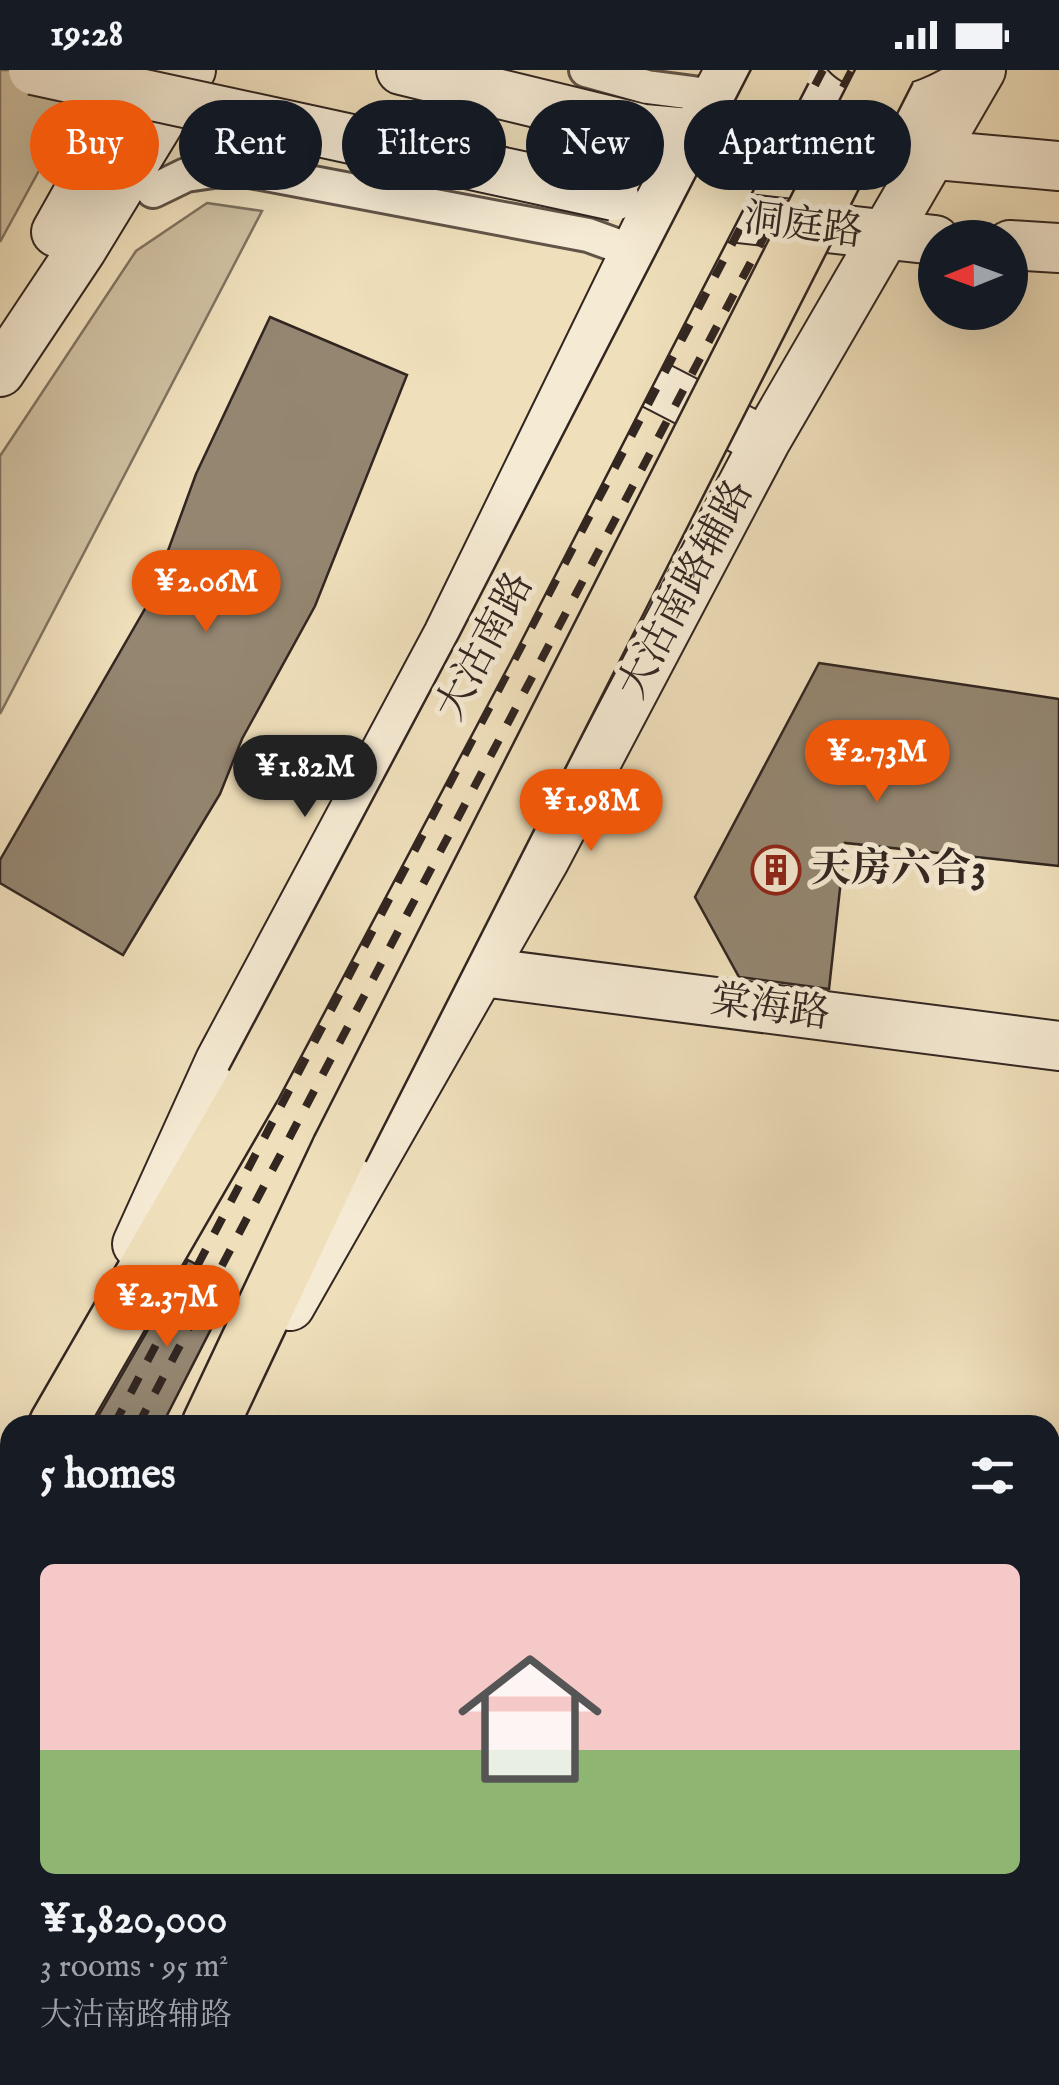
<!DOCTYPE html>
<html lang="en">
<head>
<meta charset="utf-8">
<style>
  body { margin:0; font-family:"IM FELL English","Noto Serif SC",serif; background:#20242c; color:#f1f3f6; height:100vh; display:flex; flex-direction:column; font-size:38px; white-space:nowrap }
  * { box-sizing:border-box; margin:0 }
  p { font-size:32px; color:#9ea1a6 }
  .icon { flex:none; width:55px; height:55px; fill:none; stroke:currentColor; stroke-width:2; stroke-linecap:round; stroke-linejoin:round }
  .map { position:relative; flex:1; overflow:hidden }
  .details { position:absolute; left:0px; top:1345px; width:1060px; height:670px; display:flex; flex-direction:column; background:#171b24; border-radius:30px 30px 0 0; box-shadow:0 10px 40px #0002 }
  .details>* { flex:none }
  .top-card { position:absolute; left:30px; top:30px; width:1000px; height:90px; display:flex; gap:20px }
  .needle { width:65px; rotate:269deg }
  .buttons { position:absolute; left:918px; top:150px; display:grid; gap:20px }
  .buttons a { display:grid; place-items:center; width:110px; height:110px; border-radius:50%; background:#171b24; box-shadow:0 10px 40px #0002; font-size:50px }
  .price { position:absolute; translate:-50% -85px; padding:0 22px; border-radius:35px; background:#ea580c; color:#fff; font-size:32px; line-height:65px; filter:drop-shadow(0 2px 5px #0008) }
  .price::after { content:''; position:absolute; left:50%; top:60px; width:30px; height:22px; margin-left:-15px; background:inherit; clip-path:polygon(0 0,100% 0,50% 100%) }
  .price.active { background:#222; color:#fff }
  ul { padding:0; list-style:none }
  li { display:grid; align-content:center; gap:20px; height:530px; padding:0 40px }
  li span { display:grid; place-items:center; height:310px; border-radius:15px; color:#555 }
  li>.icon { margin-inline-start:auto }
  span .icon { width:180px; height:180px; fill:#fffc; stroke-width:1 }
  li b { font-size:42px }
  h2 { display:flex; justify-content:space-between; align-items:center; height:120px; padding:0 40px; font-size:42px }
  .chip { padding:0 35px; border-radius:45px; background:#171b24; box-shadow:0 10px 40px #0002; font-size:35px; line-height:90px }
  .chip.active { background:#ea580c; color:#fff }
  .status { display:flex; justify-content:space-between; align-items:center; height:70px; padding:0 50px; background:#171b24; direction:ltr }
  .status svg { height:28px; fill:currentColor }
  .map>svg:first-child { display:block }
  .green { fill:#cfc0a1; stroke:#807361; stroke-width:2.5 }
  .building { fill:#948671; stroke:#322621; stroke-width:2.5 }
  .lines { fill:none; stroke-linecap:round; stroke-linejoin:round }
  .street-casing { stroke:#615448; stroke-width:38 }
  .secondary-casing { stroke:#322621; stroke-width:52 }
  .highway-casing { stroke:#322621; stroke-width:60 }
  .street { stroke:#f5ead3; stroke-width:32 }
  .secondary { stroke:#f5ead3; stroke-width:48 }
  .highway { stroke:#efdfbb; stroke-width:55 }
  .rail { stroke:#322621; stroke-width:8; stroke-dasharray:18 18; stroke-linecap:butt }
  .secondary-bridge-casing { stroke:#322621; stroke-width:52; stroke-linecap:butt }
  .highway-bridge-casing { stroke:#322621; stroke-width:60; stroke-linecap:butt }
  .secondary-bridge { stroke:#f5ead3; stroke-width:48 }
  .highway-bridge { stroke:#efdfbb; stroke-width:55 }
  .labels { text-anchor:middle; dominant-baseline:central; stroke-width:10; stroke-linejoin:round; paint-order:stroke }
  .street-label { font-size:40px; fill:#322621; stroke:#f5ead3 }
  .poi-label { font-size:40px; font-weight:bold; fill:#322621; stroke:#f5ead3; text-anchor:start }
</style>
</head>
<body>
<div class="status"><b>19:28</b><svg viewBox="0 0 49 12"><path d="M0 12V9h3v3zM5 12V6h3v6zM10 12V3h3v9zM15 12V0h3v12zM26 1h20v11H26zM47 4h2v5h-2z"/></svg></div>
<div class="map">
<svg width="1059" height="2015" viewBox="0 0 1059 2015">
  <rect width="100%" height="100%" fill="#efdfbb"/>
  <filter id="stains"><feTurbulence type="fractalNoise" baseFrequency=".002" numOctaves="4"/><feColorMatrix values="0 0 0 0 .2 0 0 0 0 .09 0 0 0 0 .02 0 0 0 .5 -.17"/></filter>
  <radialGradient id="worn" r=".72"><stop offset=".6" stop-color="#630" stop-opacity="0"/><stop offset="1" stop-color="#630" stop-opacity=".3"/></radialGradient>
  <!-- green -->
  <g class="green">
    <path d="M 0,0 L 94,0 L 0,172 Z"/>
    <path d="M 207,133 L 262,141 L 0,644 L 0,386 L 136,181 Z"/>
  </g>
  <!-- building -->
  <g class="building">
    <path d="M 270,247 L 407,305 L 315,536 L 242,669 L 220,724 L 123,885 L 0,813 L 0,790 L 150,530 L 196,404 Z"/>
    <path d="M 819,593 L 1059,629 L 1059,796 L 845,773 L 829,919 L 739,907 L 695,827 Z"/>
    <path d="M 188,1190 L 234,1214 L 162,1355 L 93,1355 Z"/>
  </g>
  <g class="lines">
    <!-- street casing -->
    <g class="street-casing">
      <g id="street">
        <path d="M 586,0 L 647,17 L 716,26"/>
        <path d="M 153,121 L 186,105 L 234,98 L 588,165 L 635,182"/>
      </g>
    </g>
    <!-- secondary casing -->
    <g class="secondary-casing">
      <g id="secondary">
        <path d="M 401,0 L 644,59 L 1059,96"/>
        <path d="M 797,0 C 837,69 919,46 973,9"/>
        <path d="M 675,141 L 935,170"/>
        <path d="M 56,162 L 147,0"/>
        <path d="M 1010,175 L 1059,178"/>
        <path d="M 597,285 L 746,362"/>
        <path d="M 0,302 L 82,179 L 191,0"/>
        <path d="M 482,902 L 1059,976"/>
        <path d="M 137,1174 L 220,991 L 448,565 L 656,139 L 730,0"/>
        <path d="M 290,1236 L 545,789 L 765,372 L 981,0"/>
      </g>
    </g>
    <!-- highway casing -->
    <g class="highway-casing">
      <g id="highway">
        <path d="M 57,1355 L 254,1014"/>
        <path d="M 210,1355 L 340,1079"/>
        <path d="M 0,1466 L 10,1446"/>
        <path d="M 0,1749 L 10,1731"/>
      </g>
    </g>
    <!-- street -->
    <use href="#street" class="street"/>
    <!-- secondary -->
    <use href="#secondary" class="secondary"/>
    <!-- highway -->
    <use href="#highway" class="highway"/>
    <!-- rail -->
    <g class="rail">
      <path d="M 114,1355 L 823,0"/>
      <path d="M 138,1355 L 852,0"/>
      <path d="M 0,1576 L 10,1556"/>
      <path d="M 0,1621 L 10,1602"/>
    </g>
    <!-- secondary-bridge casing -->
    <g class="secondary-bridge-casing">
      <path id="secondary-bridge" d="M 33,0 L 614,126"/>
    </g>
    <!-- highway-bridge casing -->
    <g class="highway-bridge-casing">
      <g id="highway-bridge">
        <path d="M 254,1014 L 484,581 L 783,0"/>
        <path d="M 340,1079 L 887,0"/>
      </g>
    </g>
    <!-- secondary-bridge -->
    <use href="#secondary-bridge" class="secondary-bridge"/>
    <!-- highway-bridge -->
    <use href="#highway-bridge" class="highway-bridge"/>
  </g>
  <!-- icons -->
  <defs>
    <g id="building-ring" transform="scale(2.5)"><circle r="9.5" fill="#f5ead3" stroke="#8f2418" stroke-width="1.5"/><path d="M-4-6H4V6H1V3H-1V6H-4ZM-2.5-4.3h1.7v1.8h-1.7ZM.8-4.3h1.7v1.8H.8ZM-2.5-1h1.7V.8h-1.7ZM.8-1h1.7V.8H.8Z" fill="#8f2418"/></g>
  </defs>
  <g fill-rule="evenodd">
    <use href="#building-ring" x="776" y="800"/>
  </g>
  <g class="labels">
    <!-- street labels -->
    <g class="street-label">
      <text transform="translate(803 157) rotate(7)">洞庭路</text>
      <text transform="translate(687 520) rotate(-62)">大沽南路辅路</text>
      <text transform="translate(486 577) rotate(-62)">大沽南路</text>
      <text transform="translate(770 939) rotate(7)">棠海路</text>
    </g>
    <!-- poi labels -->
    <g class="poi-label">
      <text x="811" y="800">天房六合3</text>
    </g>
  </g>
  <rect width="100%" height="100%" filter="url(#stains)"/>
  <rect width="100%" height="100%" fill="url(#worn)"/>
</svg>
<div class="buttons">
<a><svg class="needle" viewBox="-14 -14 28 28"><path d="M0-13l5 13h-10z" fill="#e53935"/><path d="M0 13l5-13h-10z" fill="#9ea1a6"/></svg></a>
</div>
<b class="price" style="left:206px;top:565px">¥2.06M</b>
<b class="price" style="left:877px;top:735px">¥2.73M</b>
<b class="price active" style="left:305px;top:750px">¥1.82M</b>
<b class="price" style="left:591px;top:784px">¥1.98M</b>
<b class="price" style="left:167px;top:1280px">¥2.37M</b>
<div class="top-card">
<a class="chip active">Buy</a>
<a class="chip">Rent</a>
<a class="chip">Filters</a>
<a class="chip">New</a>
<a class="chip">Apartment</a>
</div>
<section class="details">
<h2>5 homes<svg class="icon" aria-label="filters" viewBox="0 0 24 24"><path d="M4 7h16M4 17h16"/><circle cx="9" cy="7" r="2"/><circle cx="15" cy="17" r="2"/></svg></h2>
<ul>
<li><span style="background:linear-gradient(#f6c9c9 60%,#8fb573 0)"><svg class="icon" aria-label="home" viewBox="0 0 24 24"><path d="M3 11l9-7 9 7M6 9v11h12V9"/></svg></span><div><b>¥1,820,000</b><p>3 rooms · 95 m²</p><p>大沽南路辅路</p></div></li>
</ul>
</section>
</div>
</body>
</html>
